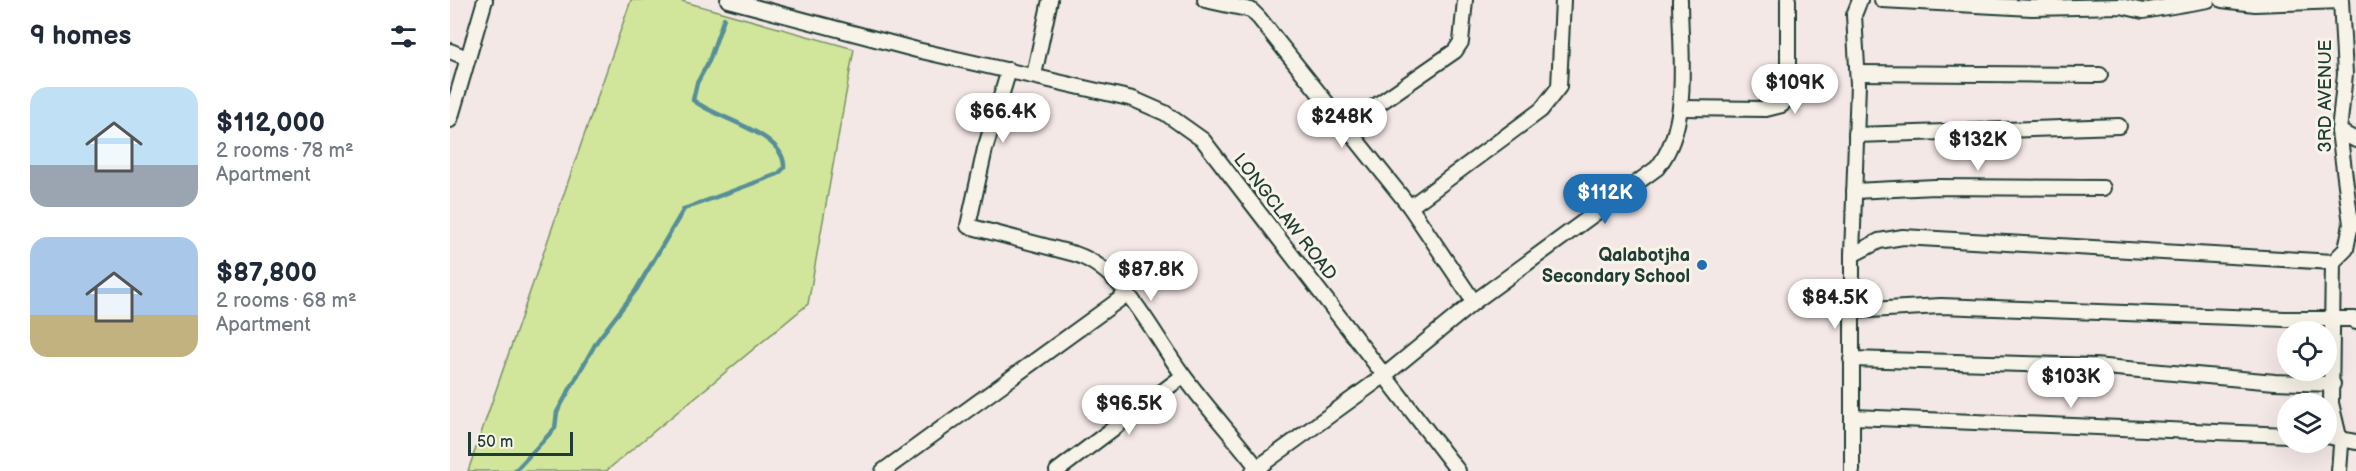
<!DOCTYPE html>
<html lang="en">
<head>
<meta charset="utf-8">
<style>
  body { margin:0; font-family:"Balsamiq Sans",sans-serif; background:#f2f2f3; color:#1f2937; height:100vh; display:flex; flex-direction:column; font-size:22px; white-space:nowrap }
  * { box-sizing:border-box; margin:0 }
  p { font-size:20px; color:#747a83 }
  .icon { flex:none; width:33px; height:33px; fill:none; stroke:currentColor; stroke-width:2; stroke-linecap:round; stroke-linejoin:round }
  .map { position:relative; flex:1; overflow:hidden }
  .drawer { display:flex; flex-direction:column; background:#fff; width:450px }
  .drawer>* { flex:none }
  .fabs { position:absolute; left:1827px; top:321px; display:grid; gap:12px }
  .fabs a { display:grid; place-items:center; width:60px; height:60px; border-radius:50%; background:#fff; box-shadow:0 6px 24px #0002; font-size:30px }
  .scale { position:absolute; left:18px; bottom:15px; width:105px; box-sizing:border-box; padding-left:6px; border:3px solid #1f3d34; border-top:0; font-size:16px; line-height:21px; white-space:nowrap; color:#1f3d34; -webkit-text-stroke:4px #f7f3e8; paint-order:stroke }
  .price { position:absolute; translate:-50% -51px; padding:0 14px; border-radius:21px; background:#fff; color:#222; font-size:20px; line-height:39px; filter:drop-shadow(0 2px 3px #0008) }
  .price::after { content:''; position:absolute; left:50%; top:36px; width:18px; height:14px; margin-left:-9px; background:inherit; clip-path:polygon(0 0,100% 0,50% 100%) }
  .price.on { background:#1f6fb2; color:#fff }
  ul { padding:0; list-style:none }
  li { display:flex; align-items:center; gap:18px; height:150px; padding:0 30px }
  li span { display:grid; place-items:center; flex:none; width:168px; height:120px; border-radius:18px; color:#555 }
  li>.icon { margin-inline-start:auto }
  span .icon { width:72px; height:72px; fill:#fffc; stroke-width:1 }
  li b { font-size:26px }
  h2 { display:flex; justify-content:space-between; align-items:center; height:72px; padding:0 30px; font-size:26px }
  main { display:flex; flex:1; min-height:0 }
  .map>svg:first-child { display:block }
  .green { fill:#d1e69b; stroke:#789268; stroke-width:1.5 }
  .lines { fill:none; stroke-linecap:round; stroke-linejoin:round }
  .stream { stroke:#568f98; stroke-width:4.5 }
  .minor-casing { stroke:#1f3d34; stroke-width:18 }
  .minor { stroke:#f7f3e8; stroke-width:14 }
  .poi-dot { fill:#1f6fb2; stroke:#f7f3e8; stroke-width:2 }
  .labels { text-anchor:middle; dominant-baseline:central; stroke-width:6; stroke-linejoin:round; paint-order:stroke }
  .street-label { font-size:18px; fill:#1f3d34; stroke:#f7f3e8 }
  .poi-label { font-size:18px; font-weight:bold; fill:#1f3d34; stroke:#f7f3e8; text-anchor:end }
</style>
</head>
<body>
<main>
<section class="drawer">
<h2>9 homes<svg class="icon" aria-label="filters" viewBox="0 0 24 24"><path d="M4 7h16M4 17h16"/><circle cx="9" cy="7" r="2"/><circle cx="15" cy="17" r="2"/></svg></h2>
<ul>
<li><span style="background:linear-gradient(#bfe0f5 65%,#9aa5b1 0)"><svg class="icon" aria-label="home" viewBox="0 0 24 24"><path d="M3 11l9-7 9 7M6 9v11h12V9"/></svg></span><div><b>$112,000</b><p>2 rooms · 78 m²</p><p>Apartment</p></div></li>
<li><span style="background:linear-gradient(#a9c7e8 65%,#c2b280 0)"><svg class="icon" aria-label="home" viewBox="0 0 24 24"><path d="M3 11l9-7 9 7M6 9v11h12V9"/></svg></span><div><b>$87,800</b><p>2 rooms · 68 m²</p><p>Apartment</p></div></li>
</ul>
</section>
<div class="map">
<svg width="1906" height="471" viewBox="0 0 1906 471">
  <rect width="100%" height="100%" fill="#f4e8e6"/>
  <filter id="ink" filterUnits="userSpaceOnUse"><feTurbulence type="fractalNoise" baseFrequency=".0167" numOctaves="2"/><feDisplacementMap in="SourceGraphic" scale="12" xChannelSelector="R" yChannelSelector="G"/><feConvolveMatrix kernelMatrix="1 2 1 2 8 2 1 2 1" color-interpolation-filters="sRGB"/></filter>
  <g filter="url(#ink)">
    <!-- green -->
    <path class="green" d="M 181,0 L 228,0 L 404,49 L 358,304 L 156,471 L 18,471 Z"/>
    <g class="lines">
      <!-- stream -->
      <path class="stream" d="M 65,471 L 105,428 L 107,412 L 147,341 L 186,290 L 234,209 L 328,174 L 334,168 C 336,132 265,119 243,100 L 247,83 L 259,61 L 274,18"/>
      <!-- minor casing -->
      <g class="minor-casing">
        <g id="minor">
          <path d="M 278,0 L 467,50 L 683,99 L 715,113 L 753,140 L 1008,471"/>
          <path d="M 755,0 L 801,10 L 809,18 L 960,207 L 1024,302"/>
          <path d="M 1432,0 L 1582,8 L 1671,6 L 1693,11 L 1758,0"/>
          <path d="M 1772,0 L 1805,4 L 1891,1"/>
          <path d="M 0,51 L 17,58"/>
          <path d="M 559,70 L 535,149 L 518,226 L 625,254 C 676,271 702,334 733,375 C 757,408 785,438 810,471"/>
          <path d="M 1408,73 L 1650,75"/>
          <path d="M 584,75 L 600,0"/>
          <path d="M 1231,108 L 1316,109 L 1332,105 L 1338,94 L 1338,0"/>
          <path d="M 0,120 L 35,0"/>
          <path d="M 895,127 L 1005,51 L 1011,42 L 1015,0"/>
          <path d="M 1889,131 L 1906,140"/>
          <path d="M 1406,135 L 1669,126"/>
          <path d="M 1404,191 L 1485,187 L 1653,188"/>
          <path d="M 960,207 L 1091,110 L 1109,87 L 1113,0"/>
          <path d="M 1402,255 L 1429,241 L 1453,237 L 1883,262"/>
          <path d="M 1401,311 L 1491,306 L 1835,319 L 1904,319 L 1906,322"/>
          <path d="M 1401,359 L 1644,366 L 1825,382 L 1883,384"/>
          <path d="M 1403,417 L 1838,435"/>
          <path d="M 1876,436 L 1906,442"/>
          <path d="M 433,471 L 677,294"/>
          <path d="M 607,471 L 733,376"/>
          <path d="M 803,471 L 935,375 L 1024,302 L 1207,168 C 1242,125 1230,53 1230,0"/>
          <path d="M 1402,471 L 1402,255 L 1408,84 L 1404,15 L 1410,0"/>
          <path d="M 1889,471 L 1891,445 L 1881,403 L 1883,262 L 1896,249 L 1901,224 L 1889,131 L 1895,74 L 1891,0"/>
        </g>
      </g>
      <!-- minor -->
      <use href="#minor" class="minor"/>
    </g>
  </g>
  <!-- markers -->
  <circle class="poi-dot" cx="1252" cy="265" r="6"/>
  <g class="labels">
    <!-- street labels -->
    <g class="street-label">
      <text transform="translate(1875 96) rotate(-90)">3RD AVENUE</text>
      <text transform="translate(835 217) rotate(52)">LONGCLAW ROAD</text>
    </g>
    <!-- poi labels -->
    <g class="poi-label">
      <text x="1240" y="255">Qalabotjha<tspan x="1240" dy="21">Secondary School</tspan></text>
    </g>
  </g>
</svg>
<div class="fabs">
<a><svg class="icon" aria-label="locate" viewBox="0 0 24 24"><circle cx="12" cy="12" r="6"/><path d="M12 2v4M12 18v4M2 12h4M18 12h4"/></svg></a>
<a><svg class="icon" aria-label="layers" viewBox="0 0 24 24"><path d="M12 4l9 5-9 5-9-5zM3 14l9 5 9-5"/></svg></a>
</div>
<div class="scale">50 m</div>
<b class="price" style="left:1345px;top:115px">$109K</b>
<b class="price" style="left:553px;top:144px">$66.4K</b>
<b class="price" style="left:892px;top:149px">$248K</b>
<b class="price" style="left:1528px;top:172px">$132K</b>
<b class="price on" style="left:1155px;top:225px">$112K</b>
<b class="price" style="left:701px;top:302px">$87.8K</b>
<b class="price" style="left:1385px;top:330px">$84.5K</b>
<b class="price" style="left:1621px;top:409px">$103K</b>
<b class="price" style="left:679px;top:436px">$96.5K</b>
</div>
</main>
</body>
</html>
